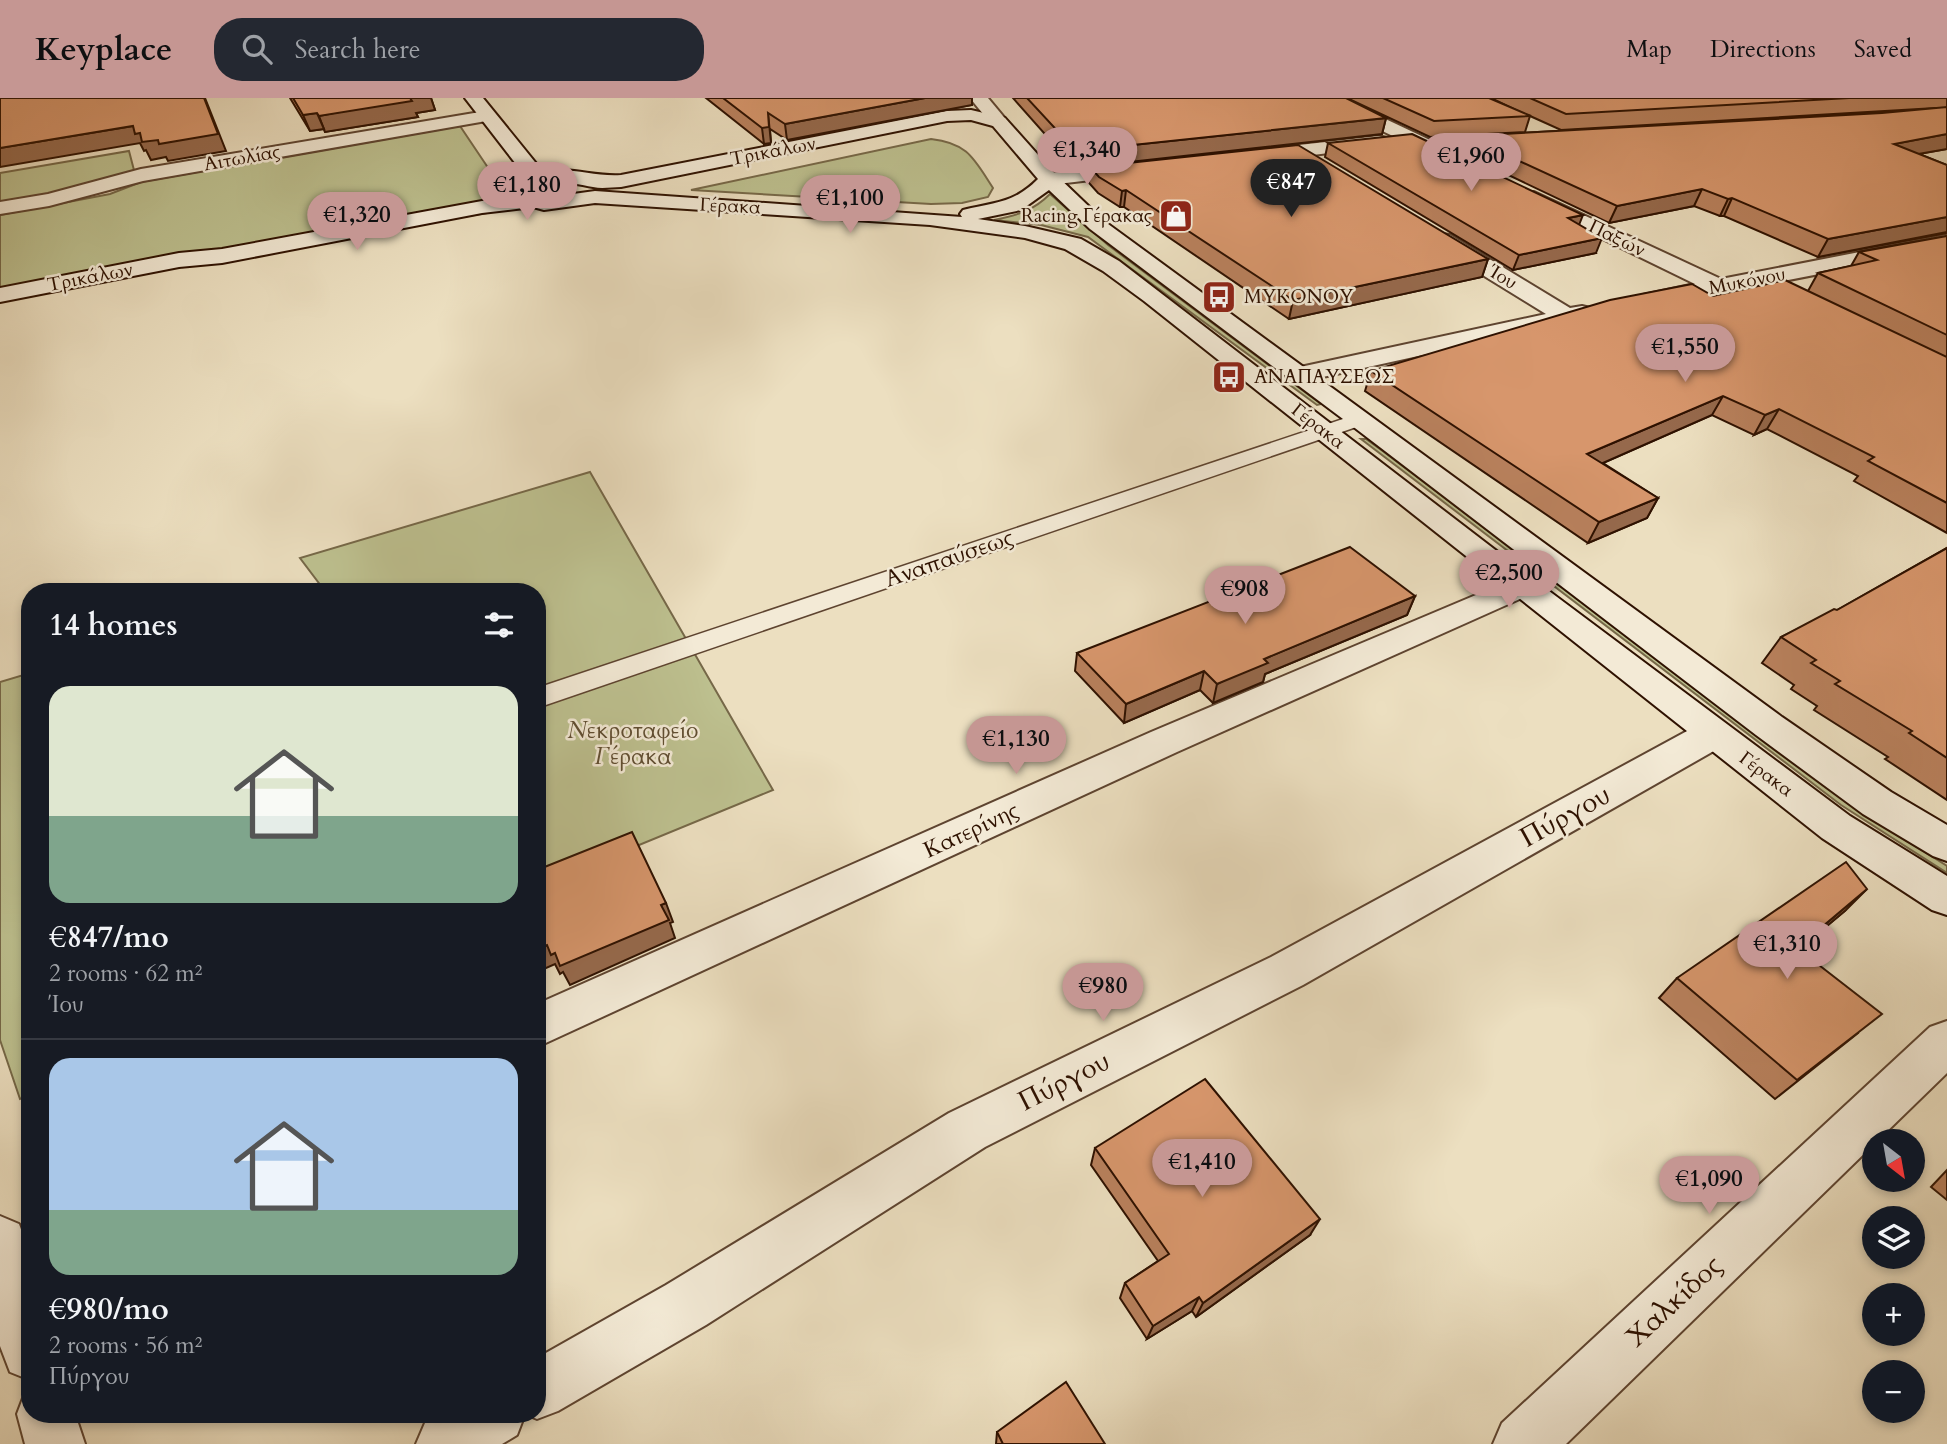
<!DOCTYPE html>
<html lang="en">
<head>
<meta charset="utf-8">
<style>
  body { margin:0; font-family:Cardo,serif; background:#242831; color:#f1f3f6; height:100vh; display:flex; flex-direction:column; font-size:26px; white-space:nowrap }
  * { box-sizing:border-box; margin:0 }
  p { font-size:23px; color:#9ea1a6 }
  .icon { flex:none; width:38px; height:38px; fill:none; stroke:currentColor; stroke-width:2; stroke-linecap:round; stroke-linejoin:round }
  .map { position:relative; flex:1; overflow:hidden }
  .side { position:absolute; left:21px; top:485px; width:525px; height:840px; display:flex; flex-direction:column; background:#171b24; border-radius:28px; box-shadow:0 4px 10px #0003 }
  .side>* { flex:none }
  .needle { width:46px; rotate:149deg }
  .buttons { position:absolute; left:1862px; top:1031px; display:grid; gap:14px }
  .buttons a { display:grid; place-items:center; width:63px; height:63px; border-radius:50%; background:#171b24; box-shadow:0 4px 10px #0003; font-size:35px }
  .price { position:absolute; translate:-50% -60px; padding:0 16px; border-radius:24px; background:#c59692; color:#111; font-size:23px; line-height:46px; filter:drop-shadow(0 2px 4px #0008) }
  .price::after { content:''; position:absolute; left:50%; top:42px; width:21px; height:16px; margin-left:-10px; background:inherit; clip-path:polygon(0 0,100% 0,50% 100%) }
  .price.selected { background:#222; color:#fff }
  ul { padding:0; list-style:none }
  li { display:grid; align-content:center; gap:14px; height:371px; padding:0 28px }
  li+li { border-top:2px solid #363941 }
  li span { display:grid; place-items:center; height:217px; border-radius:21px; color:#555 }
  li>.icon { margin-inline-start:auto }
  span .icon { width:126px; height:126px; fill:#fffc; stroke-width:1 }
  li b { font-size:30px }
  h2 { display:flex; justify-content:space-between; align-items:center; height:84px; padding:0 28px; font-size:30px }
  header { display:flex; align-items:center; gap:42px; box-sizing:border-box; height:98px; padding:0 35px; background:#c59692; color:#111 }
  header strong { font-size:33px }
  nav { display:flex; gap:38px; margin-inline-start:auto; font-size:24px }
  .search { width:490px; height:63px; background:#242831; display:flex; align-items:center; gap:18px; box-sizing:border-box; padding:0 24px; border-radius:28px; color:#9ea1a6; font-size:26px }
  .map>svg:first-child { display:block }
  .green { fill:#bdc08f; stroke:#766848; stroke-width:2 }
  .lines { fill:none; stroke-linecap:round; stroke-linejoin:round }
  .lane-casing { stroke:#5e4430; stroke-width:3 }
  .street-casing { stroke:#5e4430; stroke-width:4 }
  .secondary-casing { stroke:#2e1100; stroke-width:4 }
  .lane { fill:#f3ead6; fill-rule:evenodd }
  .street { fill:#f3ead6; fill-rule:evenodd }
  .secondary { fill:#f3ead6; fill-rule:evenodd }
  .wall { fill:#b9815d; stroke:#2e1100; stroke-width:2 }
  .shaded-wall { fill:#96694c; stroke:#2e1100; stroke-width:2 }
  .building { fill:#d7966c; stroke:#2e1100; stroke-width:2 }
  .labels { text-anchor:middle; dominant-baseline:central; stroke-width:5; stroke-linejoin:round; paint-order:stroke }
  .far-street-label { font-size:19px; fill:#2e1100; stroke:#f3ead6 }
  .far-poi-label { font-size:19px; fill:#2e1100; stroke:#f3ead6; text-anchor:start }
  .street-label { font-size:23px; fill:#2e1100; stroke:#f3ead6 }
  .park-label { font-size:23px; font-style:italic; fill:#604e32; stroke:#f3ead6 }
  .near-street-label { font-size:28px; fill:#2e1100; stroke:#f3ead6 }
</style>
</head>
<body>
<header>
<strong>Keyplace</strong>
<div class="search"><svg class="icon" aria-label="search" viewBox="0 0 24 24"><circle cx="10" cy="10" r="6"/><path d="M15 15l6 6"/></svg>Search here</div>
<nav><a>Map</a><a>Directions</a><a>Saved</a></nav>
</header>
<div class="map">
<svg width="1947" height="1346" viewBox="0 0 1947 1346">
  <rect width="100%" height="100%" fill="#ecdfc0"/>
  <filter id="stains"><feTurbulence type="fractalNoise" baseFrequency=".00286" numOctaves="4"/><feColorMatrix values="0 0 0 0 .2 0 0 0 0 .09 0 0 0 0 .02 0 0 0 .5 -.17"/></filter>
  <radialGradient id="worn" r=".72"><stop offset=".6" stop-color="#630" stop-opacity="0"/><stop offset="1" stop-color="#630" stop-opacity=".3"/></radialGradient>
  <!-- green -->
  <g class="green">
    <path d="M 460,28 L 509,101 L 487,115 L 0,193 L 0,117 L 110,96 L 141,84 Z"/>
    <path d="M 931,41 C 968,45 974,61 993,90 L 988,99 L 962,105 L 931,106 L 691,92 Z"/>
    <path d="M 129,53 L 135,76 L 53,96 L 0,105 L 0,75 Z"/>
    <path d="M 1050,96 L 1108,147 L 1321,306 L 1317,307 L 1088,139 L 1041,127 L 994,122 C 1018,117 1033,113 1050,96 Z"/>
    <path d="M 1361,341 L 1366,341 L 1384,354 L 1824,686 L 1879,725 L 1947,768 L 1947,775 L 1841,707 Z"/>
    <path d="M 590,374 L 773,692 L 537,789 L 537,494 L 303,493 L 321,488 L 300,460 Z"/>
    <path d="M 30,575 L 30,997 L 20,1001 L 0,942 L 0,584 Z"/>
  </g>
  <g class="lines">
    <!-- lane casing -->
    <g class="lane-casing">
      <path id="lane" d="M 1361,315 L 1368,317 L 1372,321 L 1368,325 L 537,610 L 537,590 Z"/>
    </g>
    <!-- street casing -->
    <g class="street-casing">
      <g id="street">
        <path d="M 970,0 L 988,0 L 1008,24 L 1005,28 L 993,28 Z"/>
        <path d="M 1318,0 L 1341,0 L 1430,42 L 1514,37 L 1523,43 L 1514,49 L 1451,52 L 1461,60 L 1452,66 L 1321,4 Z"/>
        <path d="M 486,13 L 492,14 L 495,18 L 492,22 L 143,83 L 49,108 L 0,116 L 0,104 L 48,96 L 141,71 Z"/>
        <path d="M 1379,38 L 1386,40 L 1388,44 L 1386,48 L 1255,64 L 1246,58 L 1255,52 Z"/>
        <path d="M 1143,65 L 1150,67 L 1153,71 L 1150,75 L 1049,87 L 1039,81 L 1049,75 Z"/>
        <path d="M 1534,94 L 1721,181 L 1947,137 L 1947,151 L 1651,209 L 1643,207 L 1639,202 L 1643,197 L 1695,186 L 1527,104 L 1524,100 L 1527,96 Z"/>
        <path d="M 1442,136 L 1450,137 L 1570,210 L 1582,208 L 1590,210 L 1594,215 L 1590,220 L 1582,222 L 1300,284 L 1291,281 L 1287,276 L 1291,271 L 1546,216 L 1434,147 L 1431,142 L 1434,137 Z"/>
        <path d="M 1521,478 L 1533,481 L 1537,488 L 1533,495 L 1177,654 L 537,949 L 537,906 L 1151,634 Z"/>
        <path d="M 1713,623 L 1726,626 L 1732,636 L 1726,646 L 1303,887 L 985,1049 L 706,1227 L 558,1313 L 537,1321 L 525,1316 L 517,1337 L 502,1346 L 416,1346 L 425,1325 L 440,1316 L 537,1316 L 537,1260 L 666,1187 L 949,1015 L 1271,859 L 1700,626 Z"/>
        <path d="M 1947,923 L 1947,975 L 1877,1043 L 1874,1043 L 1874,1046 L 1566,1346 L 1493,1346 L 1502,1325 L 1930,929 Z"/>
        <path d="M 0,1118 L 19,1126 L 30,1155 L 30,1282 L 10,1274 L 0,1248 Z"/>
        <path d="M 30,1293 L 30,1316 L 75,1316 L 85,1346 L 25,1346 L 17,1316 L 25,1295 Z"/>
      </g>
    </g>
    <!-- secondary casing -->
    <g class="secondary-casing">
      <path id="secondary" d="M 465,0 L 483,0 L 543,74 C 570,68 594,79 621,77 L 947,13 L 971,12 L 1005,20 L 1056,77 L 1104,123 L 1782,619 L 1891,694 L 1947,727 L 1947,763 L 1933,758 L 1863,716 L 1756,637 L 1351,327 L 1090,131 L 1049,92 L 1021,112 L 978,121 L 1025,128 L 1081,141 L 1119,163 L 1533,481 L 1850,718 L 1947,778 L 1947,817 L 1932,812 L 1822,740 L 1144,203 L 1103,173 L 1065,151 L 1025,140 L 930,127 L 595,105 L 544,112 L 533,109 L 482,115 L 222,165 L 179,169 L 0,204 L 0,190 L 179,155 L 222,151 L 482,103 L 511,100 L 509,93 L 526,79 ZM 971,22 L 993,28 L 1038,81 C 1013,106 995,104 963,112 L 960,116 L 962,119 L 595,93 L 544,100 L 529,94 C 551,78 569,85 593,89 C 602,91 612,89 621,89 L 947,23 Z"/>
    </g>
    <!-- lane -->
    <use href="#lane" class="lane"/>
    <!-- street -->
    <use href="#street" class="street"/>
    <!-- secondary -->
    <use href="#secondary" class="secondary"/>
  </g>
  <!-- wall -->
  <g class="wall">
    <path d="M 290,0 L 431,0 L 435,12 L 416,15 L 418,19 L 325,34 L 324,31 L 310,33 Z"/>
    <path d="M 706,0 L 972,0 L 972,7 L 787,42 L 770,31 L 771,45 L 764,46 Z"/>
    <path d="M 1013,0 L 1346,0 L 1386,20 L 1382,36 L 1075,70 Z"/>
    <path d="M 1347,0 L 1489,0 L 1522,15 L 1491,0 L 1947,0 L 1947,51 L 1919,56 L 1947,67 L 1947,135 L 1818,159 L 1724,118 L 1720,118 L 1694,108 L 1609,125 L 1460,54 L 1465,38 L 1882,15 L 1936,10 L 1561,32 L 1530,18 L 1525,34 L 1430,39 Z"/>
    <path d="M 1328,45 L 1579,127 L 1596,155 L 1513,172 L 1325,59 Z"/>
    <path d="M 1090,69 L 1488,161 L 1482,179 L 1289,221 L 1124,109 L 1120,109 L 1098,95 L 1089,85 Z"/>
    <path d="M 1947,138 L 1947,435 L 1854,383 L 1858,378 L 1767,331 L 1754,337 L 1712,317 L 1603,365 L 1658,400 L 1647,420 L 1588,445 L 1365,293 L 1371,273 L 1713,198 L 1808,193 L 1818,175 L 1851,168 L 1859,154 Z"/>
    <path d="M 1947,450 L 1947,702 L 1885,661 L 1888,659 L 1814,612 L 1817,608 L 1791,591 L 1794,587 L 1762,565 L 1781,539 L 1837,512 Z"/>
    <path d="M 1415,498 L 1407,517 L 1265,576 L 1263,584 L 1213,605 L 1200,592 L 1124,625 L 1075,573 L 1077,555 Z"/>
    <path d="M 1846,812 L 1799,851 L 1858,935 L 1775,1001 L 1659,900 L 1677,880 Z"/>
    <path d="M 1095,1050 L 1310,1137 L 1196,1219 L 1192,1213 L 1147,1241 L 1120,1200 L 1125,1185 L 1158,1163 L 1091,1067 Z"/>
    <path d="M 1947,1072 L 1947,1102 L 1931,1089 Z"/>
    <path d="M 997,1334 L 1105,1346 L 996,1346 Z"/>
  </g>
  <!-- shaded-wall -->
  <g class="shaded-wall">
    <path d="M 204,0 L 205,0 L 226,53 L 168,63 L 166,59 L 151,62 L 146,52 L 144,53 L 140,45 L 0,69 L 0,50 L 133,28 L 140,35 L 158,42 Z"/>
    <path d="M 409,0 L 431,0 L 435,12 L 416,15 L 418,19 L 325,34 L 319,18 Z"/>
    <path d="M 925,0 L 972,0 L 972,7 L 787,42 L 785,26 Z"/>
    <path d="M 317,15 L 324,31 L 310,33 L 303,17 Z"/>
    <path d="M 768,15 L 771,45 L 764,46 L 762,30 Z"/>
    <path d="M 1386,20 L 1382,36 L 1075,70 L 1076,53 Z"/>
    <path d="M 1947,36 L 1947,51 L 1884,62 L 1894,46 Z"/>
    <path d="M 1702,91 L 1694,108 L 1609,125 L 1617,108 Z"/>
    <path d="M 1126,92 L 1124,109 L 1120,109 L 1122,93 Z"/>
    <path d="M 1732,100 L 1724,118 L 1720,118 L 1728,101 Z"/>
    <path d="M 1583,117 L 1577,132 L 1568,120 Z"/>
    <path d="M 1947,119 L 1947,134 L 1818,159 L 1828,141 Z"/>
    <path d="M 1602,140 L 1596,155 L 1513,172 L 1519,157 Z"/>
    <path d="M 1488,161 L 1482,179 L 1289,221 L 1293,202 Z"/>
    <path d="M 1723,298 L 1712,317 L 1578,376 L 1587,356 Z"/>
    <path d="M 1779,311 L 1767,331 L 1754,337 L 1765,317 Z"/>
    <path d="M 1658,400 L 1647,420 L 1588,445 L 1599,424 Z"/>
    <path d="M 1415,498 L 1407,517 L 1265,576 L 1263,584 L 1213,605 L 1217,586 L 1264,561 Z"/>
    <path d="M 1204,573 L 1200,592 L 1124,625 L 1126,606 Z"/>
    <path d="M 1867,791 L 1846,812 L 1777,870 L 1797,850 Z"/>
    <path d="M 666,805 L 673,824 L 670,825 L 675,840 L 570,887 L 563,874 L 560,876 L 555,866 L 537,874 L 537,851 Z"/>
    <path d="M 1320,1121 L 1310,1137 L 1196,1219 L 1203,1205 Z"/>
    <path d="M 1199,1199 L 1192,1213 L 1147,1241 L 1153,1228 Z"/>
  </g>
  <!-- building -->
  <g class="building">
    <path d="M 0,0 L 204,0 L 218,36 L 159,46 L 158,42 L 142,44 L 140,35 L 135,36 L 133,28 L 0,50 Z"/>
    <path d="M 293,0 L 410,0 L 412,3 L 319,18 L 317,15 L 303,17 Z"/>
    <path d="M 723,0 L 925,0 L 785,26 L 768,15 L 769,29 L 762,30 Z"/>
    <path d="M 1027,0 L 1346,0 L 1386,20 L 1076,53 Z"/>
    <path d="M 1383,0 L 1489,0 L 1531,18 L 1434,23 Z"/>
    <path d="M 1530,0 L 1849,0 L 1566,16 Z"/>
    <path d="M 1947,9 L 1947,36 L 1894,46 L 1947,67 L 1947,119 L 1828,141 L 1732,100 L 1728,101 L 1702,91 L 1617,108 L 1465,38 L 1882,15 Z"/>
    <path d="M 1412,36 L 1583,117 L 1568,120 L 1602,140 L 1519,157 L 1328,45 Z"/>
    <path d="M 1298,47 L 1488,161 L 1293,202 L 1126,92 L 1122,93 L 1099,79 L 1090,69 Z"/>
    <path d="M 1947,138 L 1947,237 L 1818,175 L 1877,162 L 1859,154 Z"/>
    <path d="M 1785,182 L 1947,259 L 1947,405 L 1868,363 L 1874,359 L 1779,311 L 1765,317 L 1723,298 L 1587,356 L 1658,400 L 1599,424 L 1371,273 L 1610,202 L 1692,186 L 1713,198 Z"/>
    <path d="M 1350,449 L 1415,498 L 1264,561 L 1268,565 L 1217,586 L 1204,573 L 1126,606 L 1077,555 Z"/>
    <path d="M 1947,450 L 1947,660 L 1909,635 L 1912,633 L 1835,586 L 1840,583 L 1811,565 L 1816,562 L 1781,539 L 1834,511 L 1837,512 Z"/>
    <path d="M 632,734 L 666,805 L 661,807 L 669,822 L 560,868 L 555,855 L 551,857 L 547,847 L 537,851 L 537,772 Z"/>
    <path d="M 1846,764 L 1867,791 L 1797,850 L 1882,916 L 1797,982 L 1677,880 Z"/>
    <path d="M 1205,981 L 1320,1121 L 1203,1205 L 1199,1199 L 1153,1228 L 1125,1185 L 1169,1156 L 1095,1050 Z"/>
    <path d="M 1066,1284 L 1105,1346 L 1003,1346 L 997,1334 Z"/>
  </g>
  <!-- icons -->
  <defs>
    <g id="shop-square" transform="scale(1.75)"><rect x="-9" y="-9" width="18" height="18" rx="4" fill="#8f2418" stroke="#f3ead6"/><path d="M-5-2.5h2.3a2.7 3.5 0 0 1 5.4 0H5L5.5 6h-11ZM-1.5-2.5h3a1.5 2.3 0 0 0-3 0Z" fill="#fff"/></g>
    <g id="bus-square" transform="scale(1.75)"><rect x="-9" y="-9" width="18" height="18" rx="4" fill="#8f2418" stroke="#f3ead6"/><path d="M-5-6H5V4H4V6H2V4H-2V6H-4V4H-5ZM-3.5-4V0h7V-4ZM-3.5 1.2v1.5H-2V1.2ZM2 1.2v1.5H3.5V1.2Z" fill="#fff"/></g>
  </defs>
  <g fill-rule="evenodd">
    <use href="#shop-square" x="1176" y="118"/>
    <use href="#bus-square" x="1219" y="199"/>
    <use href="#bus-square" x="1229" y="279"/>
  </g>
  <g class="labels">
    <!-- far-street labels -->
    <g class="far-street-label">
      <text transform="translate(773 53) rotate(-11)">Τρικάλων</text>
      <text transform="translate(242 60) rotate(-10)">Αιτωλίας</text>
      <text transform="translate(730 108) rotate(3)">Γέρακα</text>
      <text transform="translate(1617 140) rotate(26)">Παξών</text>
      <text transform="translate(90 179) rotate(-11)">Τρικάλων</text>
      <text transform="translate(1503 179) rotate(31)">Ίου</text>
      <text transform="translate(1747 183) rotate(-11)">Μυκόνου</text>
      <text transform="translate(1318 328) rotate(38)">Γέρακα</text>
      <text transform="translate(1766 676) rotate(37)">Γέρακα</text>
    </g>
    <!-- far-poi labels -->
    <g class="far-poi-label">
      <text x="1152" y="118" text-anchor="end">Racing Γέρακας</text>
      <text x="1244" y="199">ΜΥΚΟΝΟΥ</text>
      <text x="1254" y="279">ΑΝΑΠΑΥΣΕΩΣ</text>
    </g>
    <!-- street labels -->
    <g class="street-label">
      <text transform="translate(949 460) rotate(-19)">Αναπαύσεως</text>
      <text transform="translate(971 732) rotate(-25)">Κατερίνης</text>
    </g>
    <!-- park labels -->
    <g class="park-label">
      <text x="633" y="632">Νεκροταφείο<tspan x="633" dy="26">Γέρακα</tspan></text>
    </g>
    <!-- near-street labels -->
    <g class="near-street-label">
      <text transform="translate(1565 718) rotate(-29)">Πύργου</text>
      <text transform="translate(1064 983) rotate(-27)">Πύργου</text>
      <text transform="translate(1674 1203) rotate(-43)">Χαλκίδος</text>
    </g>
  </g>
  <rect width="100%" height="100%" filter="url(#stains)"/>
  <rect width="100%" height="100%" fill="url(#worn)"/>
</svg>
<div class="buttons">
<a><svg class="needle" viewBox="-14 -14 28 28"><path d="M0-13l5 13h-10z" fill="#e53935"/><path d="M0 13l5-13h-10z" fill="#9ea1a6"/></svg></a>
<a><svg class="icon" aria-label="layers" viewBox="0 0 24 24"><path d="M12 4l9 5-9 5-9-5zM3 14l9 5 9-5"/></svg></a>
<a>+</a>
<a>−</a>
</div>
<b class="price" style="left:1087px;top:89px">€1,340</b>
<b class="price" style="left:1471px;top:95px">€1,960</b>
<b class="price selected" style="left:1291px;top:121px">€847</b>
<b class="price" style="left:527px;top:124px">€1,180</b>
<b class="price" style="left:850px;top:137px">€1,100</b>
<b class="price" style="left:357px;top:154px">€1,320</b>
<b class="price" style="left:1685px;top:286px">€1,550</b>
<b class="price" style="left:1509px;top:512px">€2,500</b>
<b class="price" style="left:1245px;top:528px">€908</b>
<b class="price" style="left:1016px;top:678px">€1,130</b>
<b class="price" style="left:1787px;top:883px">€1,310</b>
<b class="price" style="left:1103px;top:925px">€980</b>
<b class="price" style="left:1202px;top:1101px">€1,410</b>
<b class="price" style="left:1709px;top:1118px">€1,090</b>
<section class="side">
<h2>14 homes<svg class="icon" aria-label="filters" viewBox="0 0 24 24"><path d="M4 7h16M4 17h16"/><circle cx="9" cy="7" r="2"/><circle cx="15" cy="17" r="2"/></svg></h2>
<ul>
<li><span style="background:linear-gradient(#dfe7d0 60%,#7fa58c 0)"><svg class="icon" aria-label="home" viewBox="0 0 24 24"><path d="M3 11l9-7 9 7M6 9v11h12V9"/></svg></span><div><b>€847/mo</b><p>2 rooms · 62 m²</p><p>Ίου</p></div></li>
<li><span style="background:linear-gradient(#a9c7e8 70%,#7fa58c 0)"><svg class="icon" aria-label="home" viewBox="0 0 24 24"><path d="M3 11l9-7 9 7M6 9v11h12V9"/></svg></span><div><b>€980/mo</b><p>2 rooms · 56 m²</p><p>Πύργου</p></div></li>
</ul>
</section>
</div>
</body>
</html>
